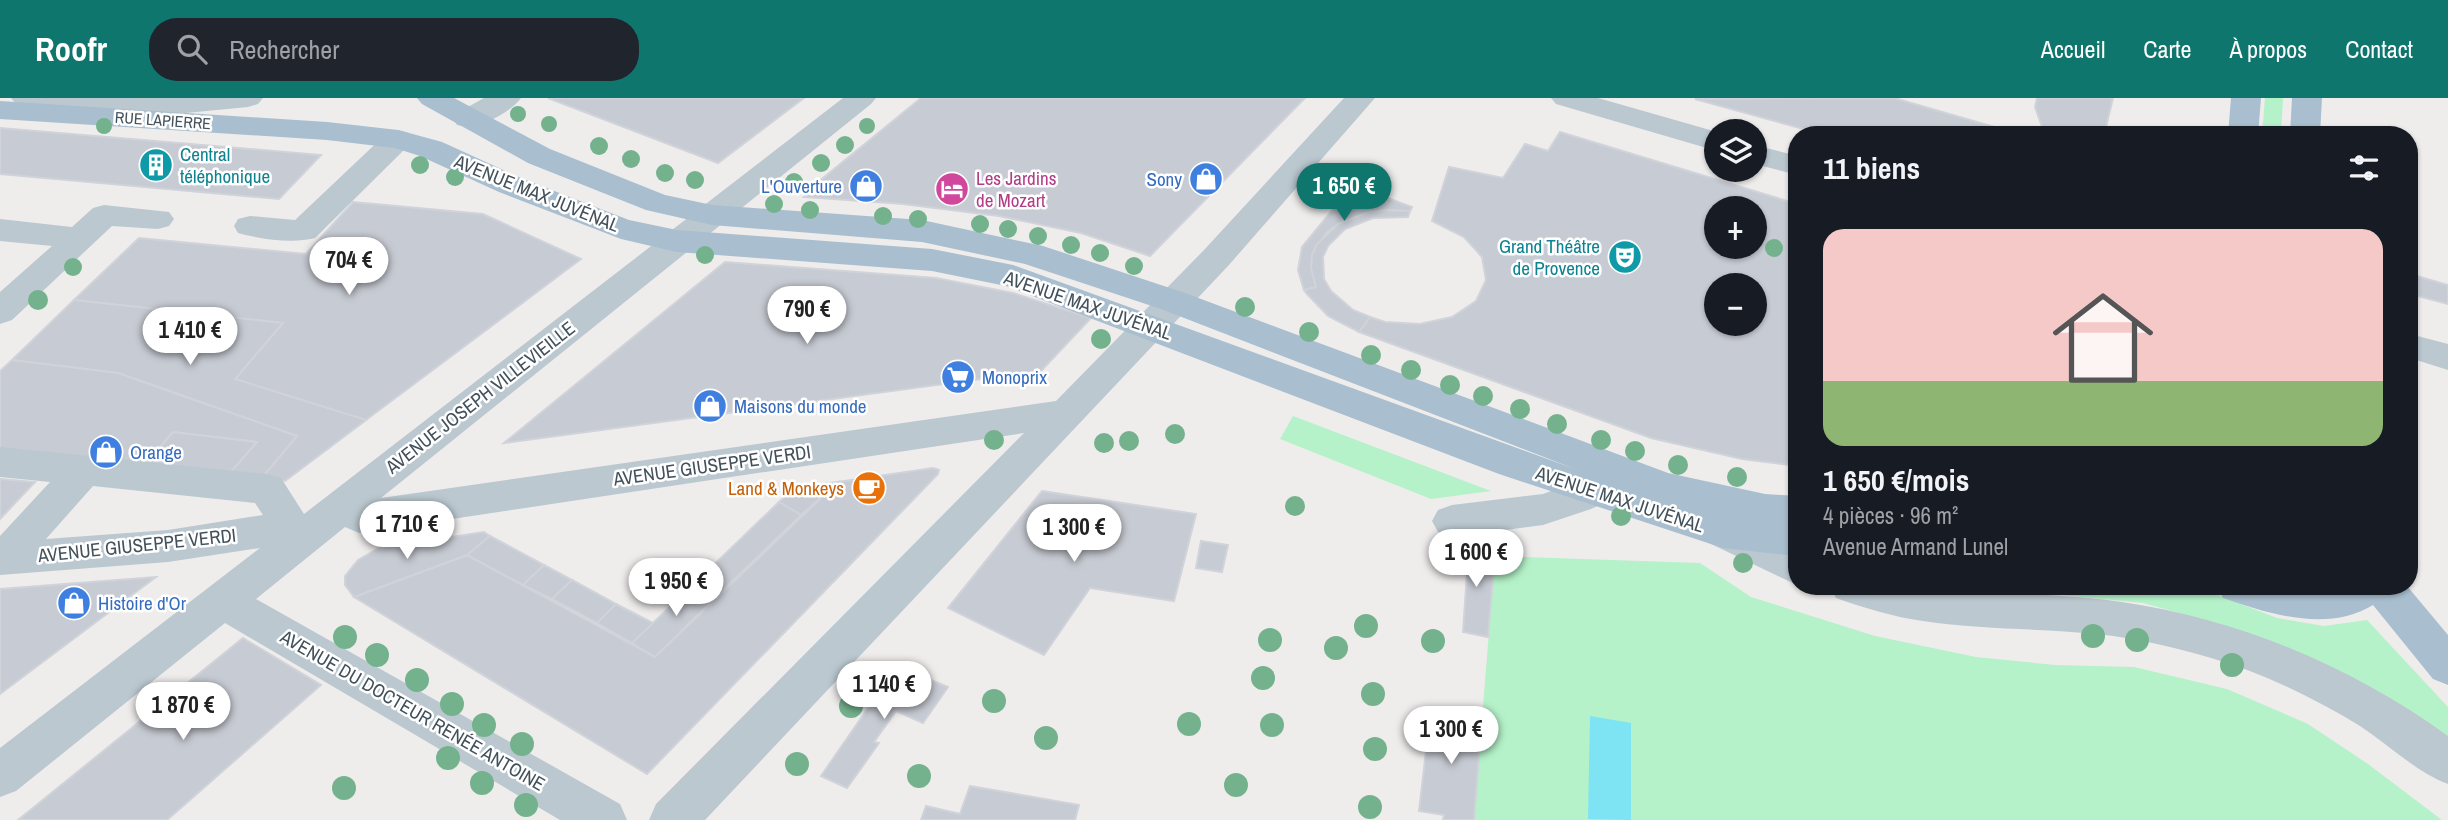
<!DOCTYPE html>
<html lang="fr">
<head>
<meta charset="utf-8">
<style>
  body { margin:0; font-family:"Archivo Narrow",sans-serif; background:#20242c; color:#f1f3f6; height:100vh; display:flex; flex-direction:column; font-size:26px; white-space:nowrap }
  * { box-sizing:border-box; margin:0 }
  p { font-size:23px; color:#9ea1a6 }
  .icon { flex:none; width:38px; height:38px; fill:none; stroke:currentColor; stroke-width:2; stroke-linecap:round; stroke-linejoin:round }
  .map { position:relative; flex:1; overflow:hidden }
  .side { position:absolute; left:1788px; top:28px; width:630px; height:469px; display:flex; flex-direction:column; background:#171b24; border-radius:28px; box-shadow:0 2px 5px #0004 }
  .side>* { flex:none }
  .tools { position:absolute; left:1704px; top:21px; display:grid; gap:14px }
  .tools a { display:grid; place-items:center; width:63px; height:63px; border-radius:50%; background:#171b24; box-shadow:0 2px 5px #0004; font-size:35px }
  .price { position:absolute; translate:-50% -60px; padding:0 16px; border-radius:24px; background:#fff; color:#222; font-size:23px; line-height:46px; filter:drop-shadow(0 2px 4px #0008) }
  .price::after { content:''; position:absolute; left:50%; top:42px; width:21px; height:16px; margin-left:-10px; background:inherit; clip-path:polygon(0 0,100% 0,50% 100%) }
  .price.on { background:#0f766e; color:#fff }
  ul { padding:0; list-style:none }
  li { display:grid; align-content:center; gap:14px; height:371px; padding:0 35px }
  li span { display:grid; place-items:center; height:217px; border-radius:21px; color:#555 }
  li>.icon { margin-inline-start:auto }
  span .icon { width:126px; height:126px; fill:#fffc; stroke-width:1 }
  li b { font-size:30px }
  h2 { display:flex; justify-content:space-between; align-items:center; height:84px; padding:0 35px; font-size:30px }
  header { display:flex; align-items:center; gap:42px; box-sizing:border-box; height:98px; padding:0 35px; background:#0f766e; color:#fff }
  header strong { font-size:33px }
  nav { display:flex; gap:38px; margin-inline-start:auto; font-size:24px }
  .search { width:490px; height:63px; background:#20242c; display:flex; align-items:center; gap:18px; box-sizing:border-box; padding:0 24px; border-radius:28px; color:#9ea1a6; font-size:26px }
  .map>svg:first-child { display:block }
  .green { fill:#b5f2c9 }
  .water { fill:#7ee3f3 }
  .building { fill:#c7cbd3; stroke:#d0d3d9; stroke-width:2; fill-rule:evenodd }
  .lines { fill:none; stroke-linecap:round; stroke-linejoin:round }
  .minor { fill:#bbc8d0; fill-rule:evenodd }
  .major { fill:#a9bece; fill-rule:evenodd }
  .tree { fill:#74b28d }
  .labels { text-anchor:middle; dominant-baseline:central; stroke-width:5; stroke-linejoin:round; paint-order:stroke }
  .far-street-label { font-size:16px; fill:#43515b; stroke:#fff }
  .culture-label { font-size:19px; fill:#0d838f; stroke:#fff; text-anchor:start }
  .hotel-label { font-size:19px; fill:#b23c85; stroke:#fff; text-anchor:start }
  .shop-label { font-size:19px; fill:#366cbe; stroke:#fff; text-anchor:start }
  .street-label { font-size:19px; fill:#43515b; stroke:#fff }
  .food-label { font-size:19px; fill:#c56008; stroke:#fff; text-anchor:end }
</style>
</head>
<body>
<header>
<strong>Roofr</strong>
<div class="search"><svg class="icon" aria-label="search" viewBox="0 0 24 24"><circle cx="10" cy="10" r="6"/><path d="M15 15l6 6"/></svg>Rechercher</div>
<nav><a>Accueil</a><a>Carte</a><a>À propos</a><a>Contact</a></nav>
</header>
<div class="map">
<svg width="2448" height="722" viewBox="0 0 2448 722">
  <rect width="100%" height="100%" fill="#efecec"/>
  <!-- green -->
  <g class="green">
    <path d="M 2265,0 L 2283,0 L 2281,37 L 2262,37 Z"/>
    <path d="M 1293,318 L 1491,393 L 1431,401 L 1280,341 Z"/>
    <path d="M 1495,458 L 1700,465 L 1751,499 L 1875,538 L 1976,559 L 2055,567 L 2134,569 L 2227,591 L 2308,626 L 2368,666 L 2442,722 L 1474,722 Z"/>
    <path d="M 1901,488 L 2194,488 L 2277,520 L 2324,528 L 2367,522 L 2448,609 L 2448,644 L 2209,523 L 2143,505 L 2062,497 L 1997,499 Z"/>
  </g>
  <!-- water -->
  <path class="water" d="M 1590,618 L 1631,625 L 1631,722 L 1588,721 Z"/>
  <!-- building -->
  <g class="building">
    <path d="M 548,0 L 804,0 L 718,65 Z"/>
    <path d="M 921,0 L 1305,0 L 1150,158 L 1081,135 L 999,118 L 903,106 L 804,99 L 814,91 L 811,90 Z"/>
    <path d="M 1894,0 L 2022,37 L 1825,37 L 1695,1 Z"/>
    <path d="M 2037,0 L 2113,0 L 2104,37 L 2045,37 L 2035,9 Z"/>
    <path d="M 0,30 L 321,57 L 279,101 L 0,76 Z"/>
    <path d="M 1560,34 L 1797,106 L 1797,368 L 1742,361 L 1651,340 L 1359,234 L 1370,219 L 1385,224 L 1420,226 L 1452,219 L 1476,203 L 1486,182 L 1482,159 L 1464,139 L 1432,123 L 1449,69 L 1503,80 L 1525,46 L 1548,53 ZM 1717,110 L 1755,110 L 1755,149 L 1717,149 ZM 1717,187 L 1755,187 L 1755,226 L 1717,226 Z"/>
    <path d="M 1353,87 L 1412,109 L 1410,113 L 1369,114 L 1338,126 L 1326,135 L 1312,157 L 1311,170 L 1316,189 L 1304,192 L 1298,172 L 1302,149 Z"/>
    <path d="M 353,104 L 483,116 L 581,161 L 366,322 L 235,281 L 283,225 L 74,202 L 139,140 L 306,156 Z"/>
    <path d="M 1387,112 L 1410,113 L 1408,119 L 1373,120 L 1345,131 L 1328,148 L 1323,159 L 1324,181 L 1331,193 L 1353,212 L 1370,219 L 1359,234 L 1328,218 L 1307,196 L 1304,192 L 1316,189 L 1311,170 L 1312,157 L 1317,146 L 1338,126 L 1369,114 Z"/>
    <path d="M 725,164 L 936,180 L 1013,195 L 1091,220 L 1041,273 L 504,345 Z"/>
    <path d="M 2410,176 L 2448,187 L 2448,206 L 2410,196 Z"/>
    <path d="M 74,202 L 283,225 L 235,281 L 366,322 L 285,383 L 261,381 L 297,338 L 118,275 L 12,262 Z"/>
    <path d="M 12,262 L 118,275 L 297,338 L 261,381 L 228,377 L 257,344 L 173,334 L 144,368 L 0,353 L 0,273 Z"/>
    <path d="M 173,334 L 257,344 L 228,377 L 144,368 Z"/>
    <path d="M 933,370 L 939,372 L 938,376 L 647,676 L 354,499 L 467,457 L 655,559 L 838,384 Z"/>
    <path d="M 0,381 L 35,384 L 0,421 Z"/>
    <path d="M 838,384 L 801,417 L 779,404 L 794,390 Z"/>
    <path d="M 1042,393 L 1196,416 L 1174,503 L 1090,490 L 1044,557 L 948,510 Z"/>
    <path d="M 779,404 L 801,417 L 721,494 L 698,482 Z"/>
    <path d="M 484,434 L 490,438 L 467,457 L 354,499 L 345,487 L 345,478 L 358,462 L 379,450 Z"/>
    <path d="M 490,438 L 544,467 L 523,487 L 467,457 Z"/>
    <path d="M 1201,443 L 1228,447 L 1222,474 L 1196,470 Z"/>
    <path d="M 1451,451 L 1495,458 L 1488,539 L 1463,534 L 1467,475 L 1448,472 Z"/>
    <path d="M 544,467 L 572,482 L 552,501 L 523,487 Z"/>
    <path d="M 156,479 L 0,596 L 0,491 Z"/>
    <path d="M 572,482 L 616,506 L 597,525 L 552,501 Z"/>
    <path d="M 698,482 L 721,494 L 655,559 L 632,545 Z"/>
    <path d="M 616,506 L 653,525 L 632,545 L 597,525 Z"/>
    <path d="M 243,540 L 321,587 L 167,722 L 18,722 Z"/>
    <path d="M 899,569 L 948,589 L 923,625 L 896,613 L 874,644 L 879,645 L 847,690 L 821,678 L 877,597 Z"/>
    <path d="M 1431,611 L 1482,619 L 1474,722 L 1443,722 L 1444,717 L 1419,713 Z"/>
    <path d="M 970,688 L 1079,707 L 1075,722 L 921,722 L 926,708 L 960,716 Z"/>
  </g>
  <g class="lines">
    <!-- minor -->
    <g class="minor">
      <path d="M 11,0 L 263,0 L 258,6 L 248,9 L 165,17 L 26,9 L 16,6 Z"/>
      <path d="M 484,0 L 521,0 C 509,16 477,32 457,27 L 453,21 L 457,15 Z"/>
      <path d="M 843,0 L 876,0 L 871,6 L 381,400 L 1056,303 L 1204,152 L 1344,0 L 1375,0 L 1228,168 L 705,722 L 649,722 L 656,706 L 1024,335 L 359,435 L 345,429 L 256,501 L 620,706 L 627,722 L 560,722 L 225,525 L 16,693 L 0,699 L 0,650 L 260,450 L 168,464 L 0,477 L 0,438 L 50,384 L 0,379 L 0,349 L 267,376 L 281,380 L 304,416 ZM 93,388 L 255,405 L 263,417 L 168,432 L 46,441 Z"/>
      <path d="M 1551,0 L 1598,0 L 1717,34 L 1717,53 L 1556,6 Z"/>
      <path d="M 398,32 L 409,35 L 413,41 L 409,47 L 315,140 C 292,146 261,141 238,135 L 234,128 L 238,121 L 250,118 L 295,122 L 387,35 Z"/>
      <path d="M 1755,47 L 1797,58 L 1797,77 L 1755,66 Z"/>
      <path d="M 104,107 L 169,114 L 174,121 L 169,128 L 158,131 L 112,128 L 12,222 L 0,226 L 0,194 L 52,148 L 0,143 L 0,121 L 72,129 L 93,110 Z"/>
      <path d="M 2410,236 L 2448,246 L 2448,272 L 2410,260 Z"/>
      <path d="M 1594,377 L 1608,381 L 1614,392 L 1608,403 L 1591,411 L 1543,427 L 1452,439 L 1438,434 L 1432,423 L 1438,412 L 1452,407 L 1543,396 Z"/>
      <path d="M 1723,418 L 1797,451 L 1797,487 L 1709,445 L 1703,434 L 1709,423 Z"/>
      <path d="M 1830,488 C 1860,488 1891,486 1921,488 C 1940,490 1959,493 1979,494 C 2027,497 2074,497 2122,504 C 2239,521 2353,569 2448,638 L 2448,686 C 2416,674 2389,647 2360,628 C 2314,600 2263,575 2211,560 C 2174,549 2136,540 2097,536 C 2039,530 1981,532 1923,523 C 1894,519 1864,510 1836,500 Z"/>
    </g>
    <!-- major -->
    <g class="major">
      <path d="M 417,0 L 454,0 L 550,51 L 665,97 L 712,107 L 922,122 L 1043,148 L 1185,195 L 1668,375 L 1765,396 L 1797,398 L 1797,458 L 1723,450 L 1499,376 L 1006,188 L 932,173 L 677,154 L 621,141 L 499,94 L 420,58 L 395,50 L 327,42 L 0,21 L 0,3 L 327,24 L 398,32 L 442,44 L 521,80 L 629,122 L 677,132 L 932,151 L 1013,167 L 1575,371 L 1161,211 L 1025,166 L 922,144 L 712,127 L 646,112 L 528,65 L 422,6 Z"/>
      <path d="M 2231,0 L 2261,0 L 2258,37 L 2228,37 Z"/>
      <path d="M 2292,0 L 2322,0 L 2320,37 L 2290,37 Z"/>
      <path d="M 2217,488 L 2407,488 L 2448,537 L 2448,587 L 2433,581 L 2373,507 C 2328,535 2269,516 2223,500 Z"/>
    </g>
  </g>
  <!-- trees -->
  <g class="tree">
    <circle cx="518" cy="16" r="8"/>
    <circle cx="549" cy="26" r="8"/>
    <circle cx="104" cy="28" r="8"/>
    <circle cx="867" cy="28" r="8"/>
    <circle cx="845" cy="47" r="9"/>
    <circle cx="599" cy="48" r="9"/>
    <circle cx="631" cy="61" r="9"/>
    <circle cx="821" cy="65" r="9"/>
    <circle cx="420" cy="67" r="9"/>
    <circle cx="665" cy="75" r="9"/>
    <circle cx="455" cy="79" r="9"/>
    <circle cx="695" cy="82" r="9"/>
    <circle cx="794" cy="84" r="9"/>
    <circle cx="774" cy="106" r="9"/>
    <circle cx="810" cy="112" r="9"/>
    <circle cx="883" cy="118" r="9"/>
    <circle cx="918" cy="121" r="9"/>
    <circle cx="980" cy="126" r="9"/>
    <circle cx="1008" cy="131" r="9"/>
    <circle cx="1038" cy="138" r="9"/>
    <circle cx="1071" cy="147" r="9"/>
    <circle cx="1774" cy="150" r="9"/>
    <circle cx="1100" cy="155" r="9"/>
    <circle cx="705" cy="157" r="9"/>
    <circle cx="1134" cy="168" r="9"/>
    <circle cx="73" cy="169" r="9"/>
    <circle cx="38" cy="202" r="10"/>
    <circle cx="1245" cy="209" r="10"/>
    <circle cx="1309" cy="234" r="10"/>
    <circle cx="1101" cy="241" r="10"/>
    <circle cx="1371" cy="257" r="10"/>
    <circle cx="1411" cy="272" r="10"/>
    <circle cx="1450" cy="287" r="10"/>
    <circle cx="1483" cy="298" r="10"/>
    <circle cx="1520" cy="311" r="10"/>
    <circle cx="1557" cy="326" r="10"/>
    <circle cx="1175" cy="336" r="10"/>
    <circle cx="994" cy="342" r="10"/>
    <circle cx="1601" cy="342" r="10"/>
    <circle cx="1129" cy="343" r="10"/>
    <circle cx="1104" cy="345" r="10"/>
    <circle cx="1635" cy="353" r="10"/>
    <circle cx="1678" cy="367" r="10"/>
    <circle cx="1737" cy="379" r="10"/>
    <circle cx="1295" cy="408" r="10"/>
    <circle cx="1621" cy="418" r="10"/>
    <circle cx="1743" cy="465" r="10"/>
    <circle cx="1366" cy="528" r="12"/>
    <circle cx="2093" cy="538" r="12"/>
    <circle cx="345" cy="539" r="12"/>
    <circle cx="1270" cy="542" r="12"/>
    <circle cx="2137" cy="542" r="12"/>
    <circle cx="1433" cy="543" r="12"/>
    <circle cx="1336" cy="550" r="12"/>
    <circle cx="377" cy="557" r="12"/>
    <circle cx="2232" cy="567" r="12"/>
    <circle cx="1263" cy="580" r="12"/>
    <circle cx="417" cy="582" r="12"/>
    <circle cx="1373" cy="596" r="12"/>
    <circle cx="994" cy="603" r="12"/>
    <circle cx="452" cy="606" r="12"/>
    <circle cx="851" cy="608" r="12"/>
    <circle cx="1189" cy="626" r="12"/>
    <circle cx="484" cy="627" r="12"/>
    <circle cx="1272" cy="627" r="12"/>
    <circle cx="1046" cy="640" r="12"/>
    <circle cx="522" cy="646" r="12"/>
    <circle cx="1375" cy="651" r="12"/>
    <circle cx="448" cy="660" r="12"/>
    <circle cx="797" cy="666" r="12"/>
    <circle cx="919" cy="678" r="12"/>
    <circle cx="482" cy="685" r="12"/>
    <circle cx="1236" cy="687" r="12"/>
    <circle cx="344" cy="690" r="12"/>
    <circle cx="526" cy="707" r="12"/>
    <circle cx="1370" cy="709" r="12"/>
  </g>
  <!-- icons -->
  <defs>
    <g id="building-disc" transform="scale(1.75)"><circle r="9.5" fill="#0f9aa8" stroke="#fff"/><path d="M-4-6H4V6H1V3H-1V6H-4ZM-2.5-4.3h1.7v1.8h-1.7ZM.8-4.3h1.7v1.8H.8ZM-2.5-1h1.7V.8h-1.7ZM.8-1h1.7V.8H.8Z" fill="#fff"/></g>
    <g id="shop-disc" transform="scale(1.75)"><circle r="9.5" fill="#3f7fe0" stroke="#fff"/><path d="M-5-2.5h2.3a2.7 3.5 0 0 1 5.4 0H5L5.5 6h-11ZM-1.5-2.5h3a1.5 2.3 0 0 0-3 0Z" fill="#fff"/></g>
    <g id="hotel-disc" transform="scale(1.75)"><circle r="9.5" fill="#d1479c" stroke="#fff"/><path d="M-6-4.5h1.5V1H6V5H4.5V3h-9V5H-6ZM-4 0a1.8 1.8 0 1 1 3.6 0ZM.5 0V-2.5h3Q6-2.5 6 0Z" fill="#fff"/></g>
    <g id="theatre-disc" transform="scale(1.75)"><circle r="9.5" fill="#0f9aa8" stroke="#fff"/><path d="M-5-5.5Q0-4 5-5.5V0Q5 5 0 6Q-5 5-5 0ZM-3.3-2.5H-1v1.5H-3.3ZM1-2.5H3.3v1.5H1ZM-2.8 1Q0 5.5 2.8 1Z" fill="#fff"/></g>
    <g id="supermarket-disc" transform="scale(1.75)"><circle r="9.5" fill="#3f7fe0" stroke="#fff"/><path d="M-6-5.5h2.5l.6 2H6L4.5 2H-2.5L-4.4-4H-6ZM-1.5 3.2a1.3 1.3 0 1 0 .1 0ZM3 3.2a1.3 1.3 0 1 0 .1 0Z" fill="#fff"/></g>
    <g id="cafe-disc" transform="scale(1.75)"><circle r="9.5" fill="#e8710a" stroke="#fff"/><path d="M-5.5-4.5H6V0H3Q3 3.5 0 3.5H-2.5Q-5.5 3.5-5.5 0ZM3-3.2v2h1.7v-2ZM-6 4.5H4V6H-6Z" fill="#fff"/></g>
  </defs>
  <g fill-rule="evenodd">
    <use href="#building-disc" x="156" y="67"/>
    <use href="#shop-disc" x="1206" y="81"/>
    <use href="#shop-disc" x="866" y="88"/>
    <use href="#hotel-disc" x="952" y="91"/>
    <use href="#theatre-disc" x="1625" y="159"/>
    <use href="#supermarket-disc" x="958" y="279"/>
    <use href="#shop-disc" x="710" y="308"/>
    <use href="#shop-disc" x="106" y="354"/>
    <use href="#cafe-disc" x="869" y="390"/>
    <use href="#shop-disc" x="74" y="505"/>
  </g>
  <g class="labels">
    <!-- far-street labels -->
    <g class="far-street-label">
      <text transform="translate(163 22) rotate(4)">RUE LAPIERRE</text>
    </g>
    <!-- culture labels -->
    <g class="culture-label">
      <text x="180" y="56">Central<tspan x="180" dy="22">téléphonique</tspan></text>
      <text x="1600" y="148" text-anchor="end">Grand Théâtre<tspan x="1600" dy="22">de Provence</tspan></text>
    </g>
    <!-- hotel labels -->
    <g class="hotel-label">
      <text x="976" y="80">Les Jardins<tspan x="976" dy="22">de Mozart</tspan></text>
    </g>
    <!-- shop labels -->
    <g class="shop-label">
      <text x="1182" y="81" text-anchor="end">Sony</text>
      <text x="842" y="88" text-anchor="end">L'Ouverture</text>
      <text x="982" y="279">Monoprix</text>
      <text x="734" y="308">Maisons du monde</text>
      <text x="130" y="354">Orange</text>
      <text x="98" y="505">Histoire d'Or</text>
    </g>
    <!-- street labels -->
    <g class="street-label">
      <text transform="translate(537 95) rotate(22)">AVENUE MAX JUVÉNAL</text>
      <text transform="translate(1088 207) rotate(19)">AVENUE MAX JUVÉNAL</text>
      <text transform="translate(480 299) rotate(-38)">AVENUE JOSEPH VILLEVIEILLE</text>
      <text transform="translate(712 367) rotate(-8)">AVENUE GIUSEPPE VERDI</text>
      <text transform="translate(1620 401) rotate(18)">AVENUE MAX JUVÉNAL</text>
      <text transform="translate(137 447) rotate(-6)">AVENUE GIUSEPPE VERDI</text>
      <text transform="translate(413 612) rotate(30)">AVENUE DU DOCTEUR RENÉE ANTOINE</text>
    </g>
    <!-- food labels -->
    <g class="food-label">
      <text x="844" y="390">Land &amp; Monkeys</text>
    </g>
  </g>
</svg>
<div class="tools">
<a><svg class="icon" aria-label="layers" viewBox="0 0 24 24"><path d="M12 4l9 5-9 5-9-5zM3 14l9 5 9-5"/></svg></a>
<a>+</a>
<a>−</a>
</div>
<b class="price on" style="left:1344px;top:125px">1 650 €</b>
<b class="price" style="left:349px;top:199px">704 €</b>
<b class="price" style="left:807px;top:248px">790 €</b>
<b class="price" style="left:190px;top:269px">1 410 €</b>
<b class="price" style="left:407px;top:463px">1 710 €</b>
<b class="price" style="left:1074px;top:466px">1 300 €</b>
<b class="price" style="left:1476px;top:491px">1 600 €</b>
<b class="price" style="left:676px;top:520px">1 950 €</b>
<b class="price" style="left:884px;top:623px">1 140 €</b>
<b class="price" style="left:183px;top:644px">1 870 €</b>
<b class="price" style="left:1451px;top:668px">1 300 €</b>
<section class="side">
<h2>11 biens<svg class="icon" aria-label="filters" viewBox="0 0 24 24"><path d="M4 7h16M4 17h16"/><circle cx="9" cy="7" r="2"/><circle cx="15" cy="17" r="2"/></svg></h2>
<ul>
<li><span style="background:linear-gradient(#f6c9c9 70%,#8fb573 0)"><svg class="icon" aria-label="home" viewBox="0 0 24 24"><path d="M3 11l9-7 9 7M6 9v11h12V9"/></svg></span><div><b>1 650 €/mois</b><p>4 pièces · 96 m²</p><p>Avenue Armand Lunel</p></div></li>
</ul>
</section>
</div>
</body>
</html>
